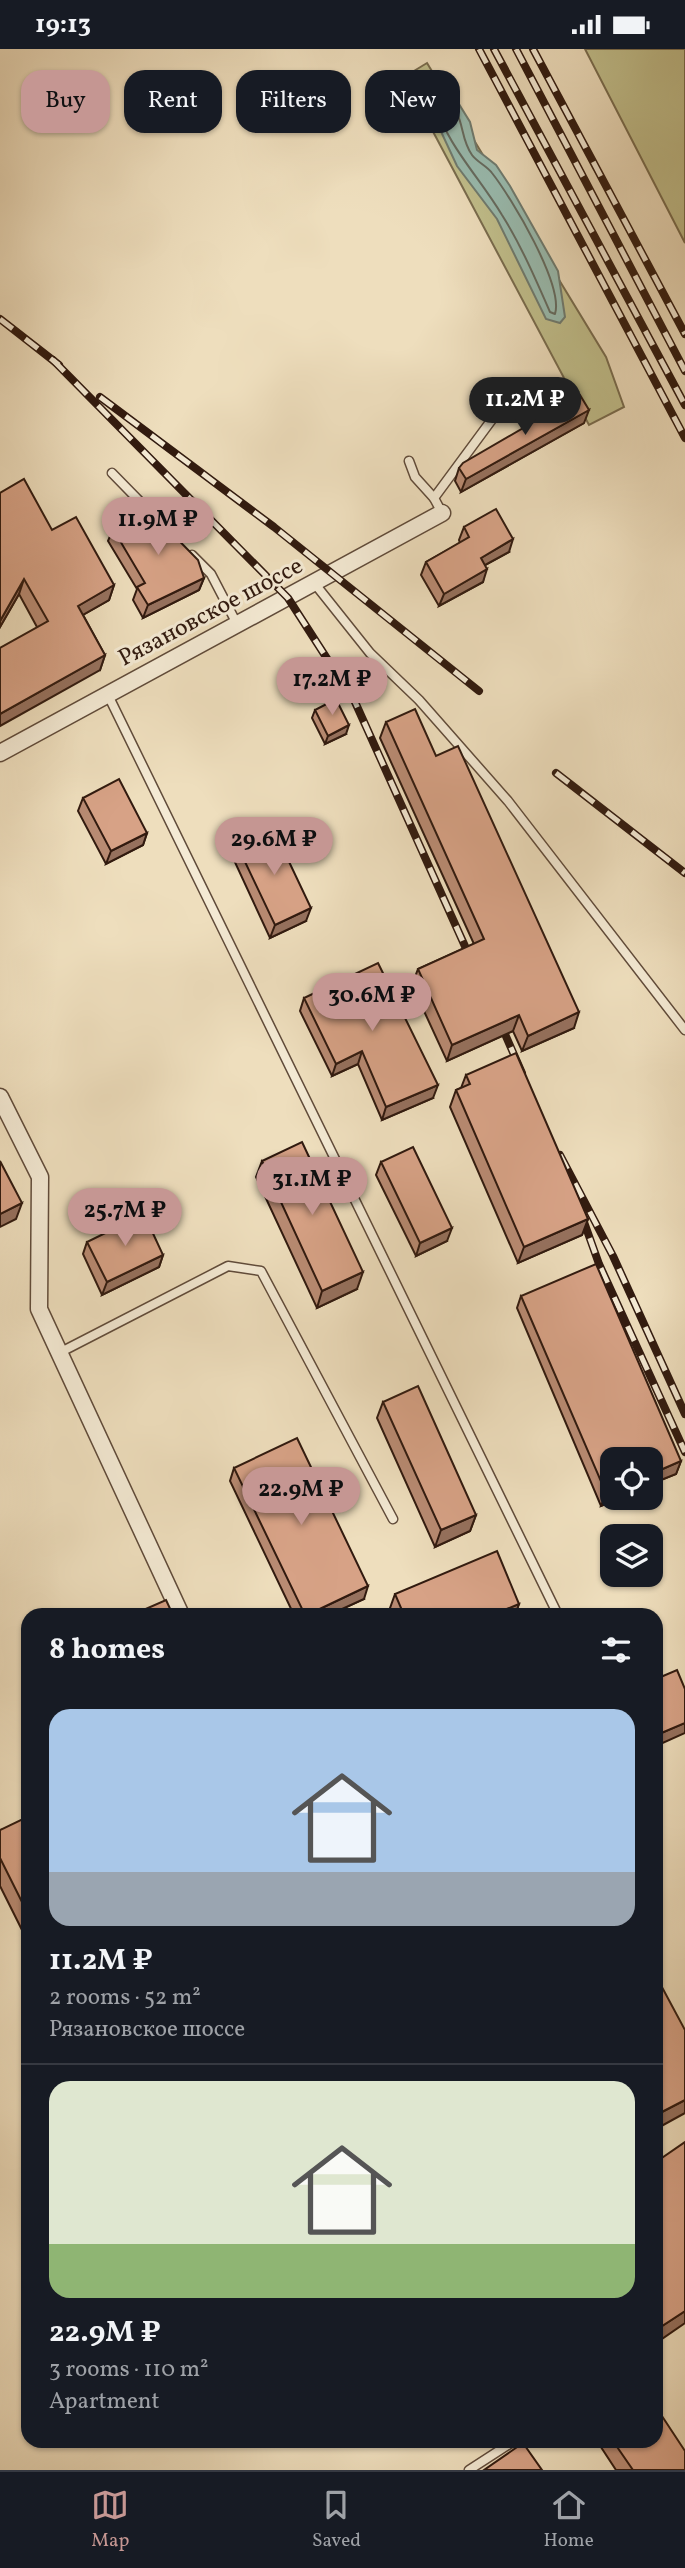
<!DOCTYPE html>
<html lang="en">
<head>
<meta charset="utf-8">
<style>
  body { margin:0; font-family:Vollkorn,serif; background:#20242c; color:#f1f3f6; height:100vh; display:flex; flex-direction:column; font-size:26px; white-space:nowrap }
  * { box-sizing:border-box; margin:0 }
  p { font-size:23px; color:#9ea1a6 }
  .icon { flex:none; width:38px; height:38px; fill:none; stroke:currentColor; stroke-width:2; stroke-linecap:round; stroke-linejoin:round }
  .map { position:relative; flex:1; overflow:hidden }
  .drawer { position:absolute; left:21px; top:1559px; width:642px; height:840px; display:flex; flex-direction:column; background:#171b24; border-radius:21px; box-shadow:0 2px 5px #0004 }
  .drawer>* { flex:none }
  .banner { position:absolute; left:21px; top:21px; width:644px; height:63px; display:flex; gap:14px }
  .tools { position:absolute; left:600px; top:1398px; display:grid; gap:14px }
  .tools a { display:grid; place-items:center; width:63px; height:63px; border-radius:14px; background:#171b24; box-shadow:0 2px 5px #0004; font-size:35px }
  .price { position:absolute; translate:-50% -60px; padding:0 16px; border-radius:24px; background:#c59692; color:#111; font-size:23px; line-height:46px; filter:drop-shadow(0 2px 4px #0008) }
  .price::after { content:''; position:absolute; left:50%; top:42px; width:21px; height:16px; margin-left:-10px; background:inherit; clip-path:polygon(0 0,100% 0,50% 100%) }
  .price.active { background:#222; color:#fff }
  ul { padding:0; list-style:none }
  li { display:grid; align-content:center; gap:14px; height:371px; padding:0 28px }
  li+li { border-top:2px solid #363941 }
  li span { display:grid; place-items:center; height:217px; border-radius:21px; color:#555 }
  li>.icon { margin-inline-start:auto }
  span .icon { width:126px; height:126px; fill:#fffc; stroke-width:1 }
  li b { font-size:30px }
  h2 { display:flex; justify-content:space-between; align-items:center; height:84px; padding:0 28px; font-size:30px }
  .chip { padding:0 24px; border-radius:21px; background:#171b24; box-shadow:0 2px 5px #0004; font-size:24px; line-height:63px }
  .chip.active { background:#c59692; color:#111 }
  .status { display:flex; justify-content:space-between; align-items:center; height:49px; padding:0 35px; background:#171b24; direction:ltr }
  .status svg { height:19px; fill:currentColor }
  .dock { display:flex; justify-content:space-around; align-items:center; height:98px; border-top:2px solid #363941; background:#171b24; font-size:19px; color:#9ea1a6 }
  .dock a { display:grid; justify-items:center; gap:4px }
  .dock .active { color:#c59692 }
  .map>svg:first-child { display:block }
  .green { fill:#c1bf8c; stroke:#796c4e; stroke-width:2 }
  .water { fill:#99bcb0; stroke:#6f7b70; stroke-width:2 }
  .lines { fill:none; stroke-linecap:round; stroke-linejoin:round }
  .shore { stroke:#656b60; stroke-width:2 }
  .service-casing { stroke:#604b3a; stroke-width:11 }
  .minor-casing { stroke:#604b3a; stroke-width:19 }
  .service { stroke:#f4ead4; stroke-width:8 }
  .minor { stroke:#f4ead4; stroke-width:16 }
  .rail-casing { stroke:#311a0f; stroke-width:8 }
  .rail { stroke:#f4ead4; stroke-width:5; stroke-dasharray:16; stroke-linecap:butt }
  .wall { fill:#b98b73; stroke:#311a0f; stroke-width:2 }
  .shaded-wall { fill:#96715e; stroke:#311a0f; stroke-width:2 }
  .building { fill:#d7a286; stroke:#311a0f; stroke-width:2 }
  .labels { text-anchor:middle; dominant-baseline:central; stroke-width:6; stroke-linejoin:round; paint-order:stroke }
  .street-label { font-size:24px; fill:#311a0f; stroke:#f4ead4 }
</style>
</head>
<body>
<div class="status"><b>19:13</b><svg viewBox="0 0 49 12"><path d="M0 12V9h3v3zM5 12V6h3v6zM10 12V3h3v9zM15 12V0h3v12zM26 1h20v11H26zM47 4h2v5h-2z"/></svg></div>
<div class="map">
<svg width="685" height="2421" viewBox="0 0 685 2421">
  <rect width="100%" height="100%" fill="#eedebd"/>
  <filter id="stains"><feTurbulence type="fractalNoise" baseFrequency=".00286" numOctaves="4"/><feColorMatrix values="0 0 0 0 .2 0 0 0 0 .09 0 0 0 0 .02 0 0 0 .5 -.17"/></filter>
  <radialGradient id="worn" r=".72"><stop offset=".6" stop-color="#630" stop-opacity="0"/><stop offset="1" stop-color="#630" stop-opacity=".3"/></radialGradient>
  <!-- green -->
  <g class="green">
    <path d="M 585,0 L 685,0 L 685,194 Z"/>
    <path d="M 427,14 L 606,308 L 624,358 L 589,376 L 404,28 Z"/>
  </g>
  <!-- water -->
  <path class="water" d="M 436,37 L 454,47 L 470,73 L 477,101 L 496,116 L 510,137 L 558,222 L 565,268 L 560,274 L 546,270 L 497,170 L 457,117 L 424,46 Z"/>
  <g class="lines">
    <!-- shore -->
    <path class="shore" d="M 438,46 C 468,62 457,85 472,106 C 477,113 487,117 492,124 C 511,148 564,236 555,265 L 550,263 C 536,231 521,196 502,166 C 478,126 447,97 433,50 Z"/>
    <!-- service casing -->
    <g class="service-casing">
      <g id="service">
        <path d="M 409,412 L 415,428 L 434,449"/>
        <path d="M 112,424 L 156,469"/>
        <path d="M 442,464 L 434,449 L 496,365"/>
        <path d="M 192,506 L 211,525 L 236,573"/>
        <path d="M 315,535 L 370,604 L 419,651 L 508,752 L 685,981"/>
        <path d="M 107,644 L 558,1566"/>
        <path d="M 59,1304 L 228,1217 L 261,1222 L 393,1470"/>
        <path d="M 469,2421 L 514,2392"/>
      </g>
    </g>
    <!-- minor casing -->
    <g class="minor-casing">
      <g id="minor">
        <path d="M 0,704 L 442,464"/>
        <path d="M 0,1048 L 40,1128 L 39,1260 L 181,1566"/>
      </g>
    </g>
    <!-- service -->
    <use href="#service" class="service"/>
    <!-- minor -->
    <use href="#minor" class="minor"/>
    <!-- rail casing -->
    <g class="rail-casing">
      <g id="rail">
        <path d="M 479,0 L 685,389"/>
        <path d="M 494,0 L 685,356"/>
        <path d="M 516,0 L 685,322"/>
        <path d="M 533,0 L 685,285"/>
        <path d="M 0,270 L 59,316"/>
        <path d="M 53,311 L 288,549 L 355,653 L 473,915"/>
        <path d="M 100,348 L 274,478 L 479,642"/>
        <path d="M 556,724 L 685,824"/>
        <path d="M 498,969 L 522,1024"/>
        <path d="M 560,1106 L 613,1207 L 685,1365"/>
        <path d="M 579,1159 L 599,1215 L 685,1403"/>
      </g>
    </g>
    <!-- rail -->
    <use href="#rail" class="rail"/>
  </g>
  <!-- wall -->
  <g class="wall">
    <path d="M 584,374 L 461,443 L 455,432 L 459,419 Z"/>
    <path d="M 0,444 L 52,481 L 114,536 L 109,551 L 83,566 L 105,606 L 100,621 L 37,578 L 19,545 L 0,578 Z"/>
    <path d="M 464,478 L 509,503 L 485,516 L 483,533 L 439,557 L 421,526 L 426,513 L 460,494 L 459,491 Z"/>
    <path d="M 113,480 L 204,529 L 199,541 L 143,569 L 133,551 L 137,540 L 108,492 Z"/>
    <path d="M 315,661 L 346,685 L 325,695 L 312,669 Z"/>
    <path d="M 386,673 L 436,707 L 574,979 L 522,1002 L 513,982 L 447,1012 L 412,936 L 418,920 L 474,895 L 380,689 Z"/>
    <path d="M 83,749 L 147,784 L 143,796 L 106,815 L 78,762 Z"/>
    <path d="M 237,796 L 306,872 L 270,889 L 233,809 Z"/>
    <path d="M 304,949 L 433,1049 L 382,1071 L 358,1015 L 332,1027 L 300,962 Z"/>
    <path d="M 466,1026 L 588,1170 L 582,1186 L 518,1214 L 450,1058 L 456,1041 L 461,1039 Z"/>
    <path d="M 262,1112 L 357,1240 L 317,1259 L 256,1128 Z"/>
    <path d="M 381,1113 L 447,1192 L 416,1207 L 376,1126 Z"/>
    <path d="M 87,1193 L 163,1206 L 159,1218 L 102,1246 L 83,1205 Z"/>
    <path d="M 521,1247 L 681,1412 L 676,1425 L 651,1435 L 651,1410 L 612,1449 L 620,1449 L 601,1457 L 517,1259 Z"/>
    <path d="M 383,1353 L 476,1466 L 470,1482 L 435,1498 L 377,1369 Z"/>
    <path d="M 234,1419 L 364,1550 L 329,1566 L 294,1566 L 230,1432 Z"/>
    <path d="M 395,1545 L 519,1555 L 515,1566 L 391,1566 L 389,1562 Z"/>
    <path d="M 28,1775 L 28,1893 L 0,1837 L 0,1781 Z"/>
    <path d="M 597,2392 L 656,2392 L 685,2421 L 616,2421 Z"/>
  </g>
  <!-- shaded-wall -->
  <g class="shaded-wall">
    <path d="M 589,361 L 584,374 L 461,443 L 466,430 Z"/>
    <path d="M 513,490 L 509,503 L 476,521 L 481,509 Z"/>
    <path d="M 487,520 L 483,533 L 439,557 L 444,545 Z"/>
    <path d="M 204,529 L 199,541 L 143,569 L 148,556 Z"/>
    <path d="M 24,530 L 19,545 L 0,578 L 0,572 Z"/>
    <path d="M 114,536 L 109,551 L 72,572 L 78,557 Z"/>
    <path d="M 105,606 L 100,621 L 0,677 L 0,665 Z"/>
    <path d="M 349,676 L 346,685 L 325,695 L 328,687 Z"/>
    <path d="M 147,784 L 143,796 L 106,815 L 111,802 Z"/>
    <path d="M 311,859 L 306,872 L 270,889 L 275,876 Z"/>
    <path d="M 579,963 L 574,979 L 522,1002 L 528,987 Z"/>
    <path d="M 519,966 L 513,982 L 447,1012 L 452,996 Z"/>
    <path d="M 362,1002 L 358,1015 L 332,1027 L 336,1015 Z"/>
    <path d="M 438,1036 L 433,1049 L 382,1071 L 386,1058 Z"/>
    <path d="M 22,1154 L 16,1170 L 0,1178 L 0,1165 Z"/>
    <path d="M 588,1170 L 582,1186 L 518,1214 L 524,1198 Z"/>
    <path d="M 452,1179 L 447,1192 L 416,1207 L 420,1194 Z"/>
    <path d="M 163,1206 L 159,1218 L 102,1246 L 107,1233 Z"/>
    <path d="M 363,1223 L 357,1240 L 317,1259 L 322,1242 Z"/>
    <path d="M 681,1412 L 676,1425 L 651,1435 L 651,1425 Z"/>
    <path d="M 612,1441 L 612,1449 L 620,1449 L 601,1457 L 606,1444 Z"/>
    <path d="M 476,1466 L 470,1482 L 435,1498 L 441,1481 Z"/>
    <path d="M 368,1537 L 364,1550 L 329,1566 L 307,1566 Z"/>
    <path d="M 519,1555 L 515,1566 L 492,1566 Z"/>
    <path d="M 685,1674 L 685,1684 L 656,1697 L 656,1692 L 659,1685 Z"/>
    <path d="M 685,2051 L 685,2064 L 656,2080 L 656,2066 Z"/>
    <path d="M 685,2262 L 685,2274 L 656,2294 L 656,2281 Z"/>
  </g>
  <!-- building -->
  <g class="building">
    <path d="M 580,346 L 589,361 L 466,430 L 459,419 L 463,414 Z"/>
    <path d="M 24,430 L 52,481 L 76,468 L 114,536 L 78,557 L 105,606 L 0,665 L 0,599 L 48,572 L 24,530 L 0,572 L 0,444 Z"/>
    <path d="M 496,460 L 513,490 L 481,509 L 487,520 L 444,545 L 426,513 L 469,488 L 464,478 Z"/>
    <path d="M 150,462 L 198,511 L 204,529 L 148,556 L 137,538 L 145,534 L 113,480 Z"/>
    <path d="M 336,650 L 349,676 L 328,687 L 315,661 Z"/>
    <path d="M 415,660 L 436,707 L 458,697 L 579,963 L 528,987 L 519,966 L 452,996 L 418,920 L 484,890 L 386,673 Z"/>
    <path d="M 119,730 L 147,784 L 111,802 L 83,749 Z"/>
    <path d="M 273,779 L 311,859 L 275,876 L 237,796 Z"/>
    <path d="M 378,914 L 438,1036 L 386,1058 L 362,1002 L 336,1015 L 304,949 Z"/>
    <path d="M 516,1004 L 588,1170 L 524,1198 L 456,1041 L 470,1035 L 466,1026 Z"/>
    <path d="M 302,1093 L 363,1223 L 322,1242 L 262,1112 Z"/>
    <path d="M 413,1098 L 452,1179 L 420,1194 L 381,1113 Z"/>
    <path d="M 0,1112 L 22,1154 L 0,1165 Z"/>
    <path d="M 144,1165 L 163,1206 L 107,1233 L 87,1193 Z"/>
    <path d="M 596,1215 L 681,1412 L 651,1425 L 651,1410 L 612,1410 L 612,1441 L 606,1444 L 521,1247 Z"/>
    <path d="M 418,1337 L 476,1466 L 441,1481 L 383,1353 Z"/>
    <path d="M 297,1389 L 368,1537 L 307,1566 L 305,1566 L 234,1419 Z"/>
    <path d="M 497,1502 L 519,1555 L 492,1566 L 404,1566 L 395,1545 Z"/>
    <path d="M 166,1551 L 173,1566 L 132,1566 Z"/>
    <path d="M 677,1621 L 685,1640 L 685,1674 L 659,1685 L 656,1680 L 656,1630 Z"/>
    <path d="M 25,1769 L 28,1775 L 28,1865 L 0,1809 L 0,1781 Z"/>
    <path d="M 656,1927 L 685,1981 L 685,2051 L 656,2066 Z"/>
    <path d="M 685,2093 L 685,2262 L 656,2281 L 656,2113 Z"/>
    <path d="M 656,2358 L 685,2402 L 685,2421 L 633,2421 L 613,2392 L 656,2392 Z"/>
    <path d="M 523,2394 L 542,2421 L 484,2421 Z"/>
  </g>
  <g class="labels">
    <!-- street labels -->
    <g class="street-label">
      <text transform="translate(211 564) rotate(-28)">Рязановское шоссе</text>
    </g>
  </g>
  <rect width="100%" height="100%" filter="url(#stains)"/>
  <rect width="100%" height="100%" fill="url(#worn)"/>
</svg>
<div class="tools">
<a><svg class="icon" aria-label="locate" viewBox="0 0 24 24"><circle cx="12" cy="12" r="6"/><path d="M12 2v4M12 18v4M2 12h4M18 12h4"/></svg></a>
<a><svg class="icon" aria-label="layers" viewBox="0 0 24 24"><path d="M12 4l9 5-9 5-9-5zM3 14l9 5 9-5"/></svg></a>
</div>
<b class="price active" style="left:525px;top:388px">11.2M ₽</b>
<b class="price" style="left:158px;top:508px">11.9M ₽</b>
<b class="price" style="left:332px;top:668px">17.2M ₽</b>
<b class="price" style="left:274px;top:828px">29.6M ₽</b>
<b class="price" style="left:372px;top:984px">30.6M ₽</b>
<b class="price" style="left:312px;top:1168px">31.1M ₽</b>
<b class="price" style="left:125px;top:1199px">25.7M ₽</b>
<b class="price" style="left:301px;top:1478px">22.9M ₽</b>
<div class="banner">
<a class="chip active">Buy</a>
<a class="chip">Rent</a>
<a class="chip">Filters</a>
<a class="chip">New</a>
</div>
<section class="drawer">
<h2>8 homes<svg class="icon" aria-label="filters" viewBox="0 0 24 24"><path d="M4 7h16M4 17h16"/><circle cx="9" cy="7" r="2"/><circle cx="15" cy="17" r="2"/></svg></h2>
<ul>
<li><span style="background:linear-gradient(#a9c7e8 75%,#9aa5b1 0)"><svg class="icon" aria-label="home" viewBox="0 0 24 24"><path d="M3 11l9-7 9 7M6 9v11h12V9"/></svg></span><div><b>11.2M ₽</b><p>2 rooms · 52 m²</p><p>Рязановское шоссе</p></div></li>
<li><span style="background:linear-gradient(#dfe7d0 75%,#8fb573 0)"><svg class="icon" aria-label="home" viewBox="0 0 24 24"><path d="M3 11l9-7 9 7M6 9v11h12V9"/></svg></span><div><b>22.9M ₽</b><p>3 rooms · 110 m²</p><p>Apartment</p></div></li>
</ul>
</section>
</div>
<nav class="dock">
<a class="active"><svg class="icon" aria-label="map" viewBox="0 0 24 24"><path d="M3 6l6-2 6 2 6-2v14l-6 2-6-2-6 2zM9 4v14M15 6v14"/></svg>Map</a>
<a><svg class="icon" aria-label="saved" viewBox="0 0 24 24"><path d="M7 4h10v16l-5-4-5 4z"/></svg>Saved</a>
<a><svg class="icon" aria-label="home" viewBox="0 0 24 24"><path d="M3 11l9-7 9 7M6 9v11h12V9"/></svg>Home</a>
</nav>
</body>
</html>
